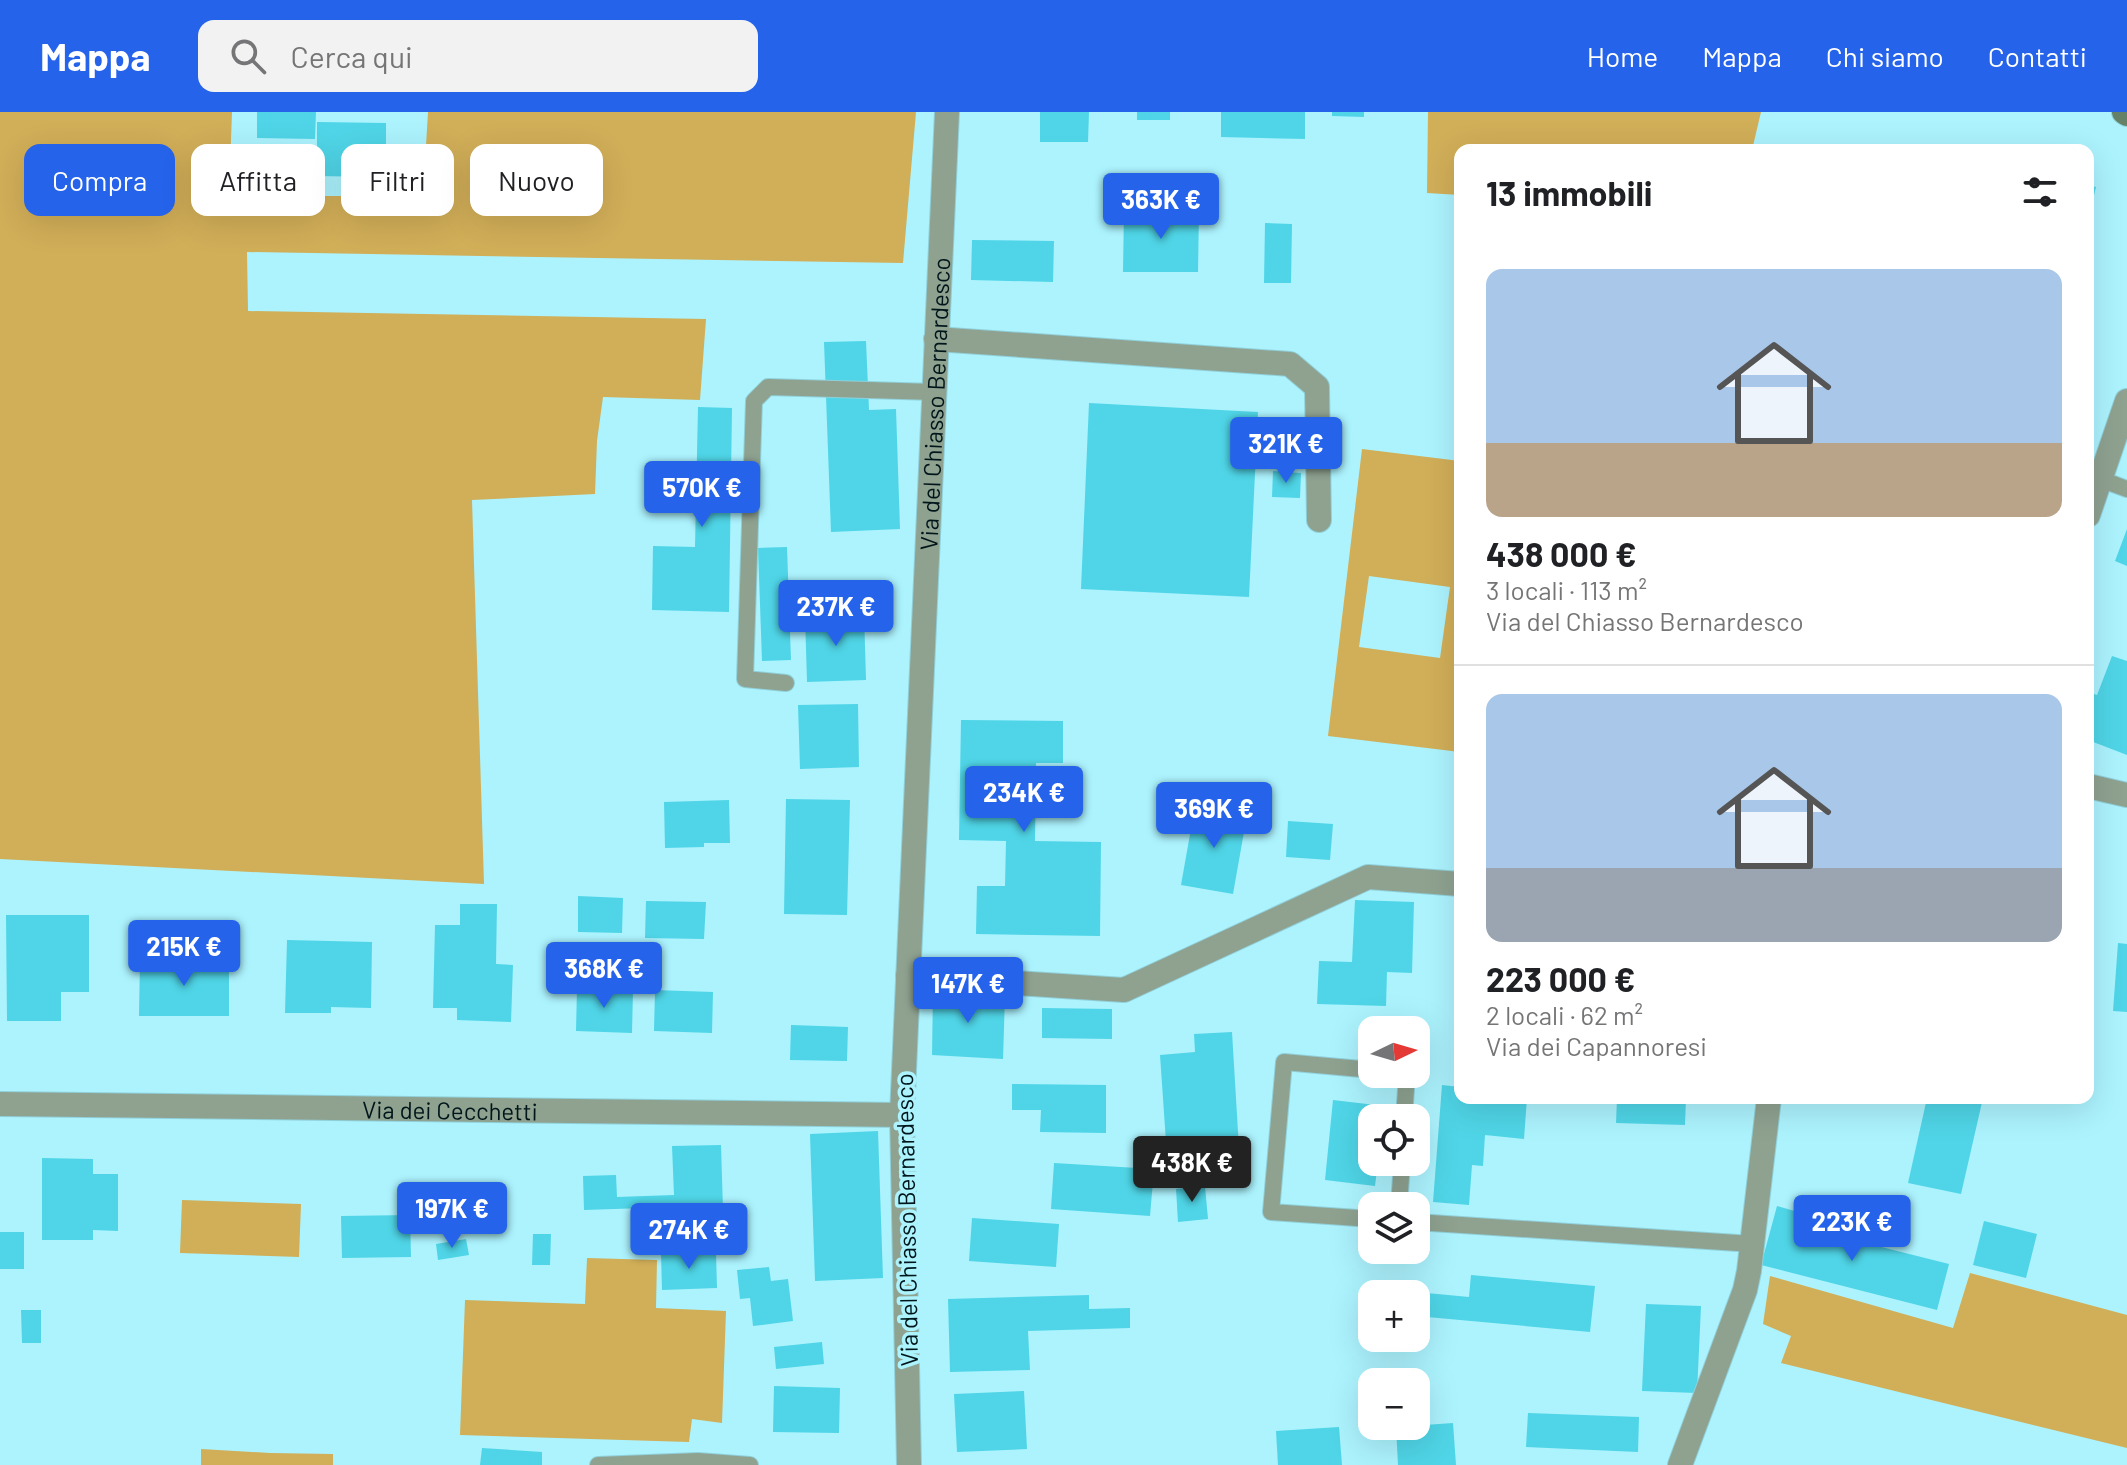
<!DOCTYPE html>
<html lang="it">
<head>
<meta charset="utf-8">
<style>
  body { margin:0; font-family:Barlow,sans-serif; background:#f2f2f2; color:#202124; height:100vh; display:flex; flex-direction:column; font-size:30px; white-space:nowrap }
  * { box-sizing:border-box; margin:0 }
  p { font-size:26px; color:#757577 }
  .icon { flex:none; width:44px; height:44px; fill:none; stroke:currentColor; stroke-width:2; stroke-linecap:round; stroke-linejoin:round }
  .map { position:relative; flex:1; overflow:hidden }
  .side { position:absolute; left:1454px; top:32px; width:640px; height:960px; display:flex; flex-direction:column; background:#fff; border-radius:16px; box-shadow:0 8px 32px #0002 }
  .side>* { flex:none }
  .banner { position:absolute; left:24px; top:32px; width:760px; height:72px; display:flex; gap:16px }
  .needle { width:52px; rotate:85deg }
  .buttons { position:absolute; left:1358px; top:904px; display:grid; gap:16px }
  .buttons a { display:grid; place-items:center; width:72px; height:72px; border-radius:16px; background:#fff; box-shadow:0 8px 32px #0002; font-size:40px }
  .price { position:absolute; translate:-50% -68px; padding:0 18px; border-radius:8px; background:#2563eb; color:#fff; font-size:26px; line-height:52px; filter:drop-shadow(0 2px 4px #0008) }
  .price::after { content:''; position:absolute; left:50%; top:48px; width:24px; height:18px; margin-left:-12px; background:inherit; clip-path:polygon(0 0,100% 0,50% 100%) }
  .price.current { background:#222; color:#fff }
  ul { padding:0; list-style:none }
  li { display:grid; align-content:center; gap:16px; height:424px; padding:0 32px }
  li+li { border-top:2px solid #e0e0e0 }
  li span { display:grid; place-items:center; height:248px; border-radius:16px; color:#555 }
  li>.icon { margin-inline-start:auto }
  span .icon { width:144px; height:144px; fill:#fffc; stroke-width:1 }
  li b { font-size:34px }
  h2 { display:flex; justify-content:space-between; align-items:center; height:96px; padding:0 32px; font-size:34px }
  .tag { padding:0 28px; border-radius:16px; background:#fff; box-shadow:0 8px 32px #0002; font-size:28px; line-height:72px }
  .tag.current { background:#2563eb; color:#fff }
  header { display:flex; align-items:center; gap:48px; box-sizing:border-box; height:112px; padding:0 40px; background:#2563eb; color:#fff }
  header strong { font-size:38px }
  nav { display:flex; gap:44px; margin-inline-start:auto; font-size:28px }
  .search { width:560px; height:72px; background:#f2f2f2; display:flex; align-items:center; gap:20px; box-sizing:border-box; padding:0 28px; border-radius:16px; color:#757577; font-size:30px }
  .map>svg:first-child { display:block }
  .green { fill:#d1ae58; fill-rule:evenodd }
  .building { fill:#4fd5e7 }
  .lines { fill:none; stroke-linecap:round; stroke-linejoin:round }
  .lane-casing { stroke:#90d0da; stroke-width:18 }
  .street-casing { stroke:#90d0da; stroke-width:26 }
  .secondary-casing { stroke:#90d0da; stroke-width:26 }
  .lane { stroke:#8fa290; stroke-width:16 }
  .street { stroke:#8fa290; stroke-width:24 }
  .secondary { stroke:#658168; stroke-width:24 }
  .labels { text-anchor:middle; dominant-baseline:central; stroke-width:7; stroke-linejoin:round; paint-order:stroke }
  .street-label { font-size:24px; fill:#00161a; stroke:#acf3fe }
</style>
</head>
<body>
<header>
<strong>Mappa</strong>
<div class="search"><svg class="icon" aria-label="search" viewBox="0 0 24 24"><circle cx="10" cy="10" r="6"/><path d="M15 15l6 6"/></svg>Cerca qui</div>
<nav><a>Home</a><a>Mappa</a><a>Chi siamo</a><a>Contatti</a></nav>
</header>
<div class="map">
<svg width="2127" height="1353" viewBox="0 0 2127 1353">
  <rect width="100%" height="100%" fill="#acf3fe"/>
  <!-- green -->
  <g class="green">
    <path d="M 0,0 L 232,0 L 229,84 L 423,84 L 428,0 L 916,0 L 903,151 L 247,140 L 248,199 L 706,207 L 700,288 L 603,285 L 597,329 L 595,382 L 472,388 L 484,772 L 0,747 Z"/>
    <path d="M 1428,0 L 1761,0 L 1752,38 L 1460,38 L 1460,83 L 1427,81 Z"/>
    <path d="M 1362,337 L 1460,349 L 1460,640 L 1328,624 ZM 1369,464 L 1450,475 L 1440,546 L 1359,535 Z"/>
    <path d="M 182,1088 L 301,1092 L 299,1145 L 180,1141 Z"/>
    <path d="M 587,1146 L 657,1148 L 656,1196 L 726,1199 L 722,1311 L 692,1307 L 689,1330 L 460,1323 L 465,1188 L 585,1192 Z"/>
    <path d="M 1970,1161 L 2127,1203 L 2127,1336 L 1781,1251 L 1791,1224 L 1763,1212 L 1770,1164 L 1953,1216 Z"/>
    <path d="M 201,1337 L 270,1341 L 333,1342 L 333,1353 L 201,1353 Z"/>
  </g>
  <!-- building -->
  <g class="building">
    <path d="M 257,0 L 316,0 L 315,27 L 257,26 Z"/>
    <path d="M 1040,0 L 1089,0 L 1088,30 L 1040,30 Z"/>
    <rect x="1137" y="0" width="33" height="8"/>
    <path d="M 1221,0 L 1305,0 L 1305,27 L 1221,25 Z"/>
    <path d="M 1332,0 L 1364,0 L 1364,5 L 1332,4 Z"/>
    <path d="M 317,10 L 386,11 L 386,32 L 376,32 L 376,65 L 317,64 Z"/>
    <path d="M 2088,73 L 2096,75 L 2089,104 L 2088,104 Z"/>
    <path d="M 1124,97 L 1199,98 L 1198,160 L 1123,160 Z"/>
    <path d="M 1265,111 L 1292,112 L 1291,171 L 1264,171 Z"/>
    <path d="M 972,128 L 1054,129 L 1053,170 L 971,168 Z"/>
    <path d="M 866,229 L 869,298 L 896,297 L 900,417 L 831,420 L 824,230 Z"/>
    <path d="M 1089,291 L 1258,300 L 1249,485 L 1081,477 Z"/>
    <path d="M 698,295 L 732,296 L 729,500 L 652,498 L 653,434 L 695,435 Z"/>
    <path d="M 1273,359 L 1301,361 L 1300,386 L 1272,385 Z"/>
    <path d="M 2127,417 L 2127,454 L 2115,449 Z"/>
    <path d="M 787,435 L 791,548 L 762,549 L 758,436 Z"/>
    <path d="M 864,501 L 866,568 L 807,570 L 805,504 Z"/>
    <path d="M 2112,544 L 2127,549 L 2127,643 L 2088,628 L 2088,580 L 2097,583 Z"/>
    <path d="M 858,592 L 859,655 L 800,657 L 798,593 Z"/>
    <path d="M 961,608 L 1063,609 L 1063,651 L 1036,651 L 1035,729 L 1101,730 L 1100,824 L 976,822 L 977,774 L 1005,774 L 1006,729 L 959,728 Z"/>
    <path d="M 786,687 L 850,688 L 847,803 L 784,802 Z"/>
    <path d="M 729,688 L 730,731 L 704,731 L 704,735 L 665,736 L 664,690 Z"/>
    <path d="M 1195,694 L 1247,703 L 1233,782 L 1181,773 Z"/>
    <path d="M 1288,709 L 1333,712 L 1330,748 L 1286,745 Z"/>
    <path d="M 578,784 L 623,786 L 622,821 L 578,820 Z"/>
    <path d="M 1355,788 L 1414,790 L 1412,861 L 1387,860 L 1386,894 L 1317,892 L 1319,849 L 1352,850 Z"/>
    <path d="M 646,789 L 706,790 L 704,827 L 645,826 Z"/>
    <path d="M 460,792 L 497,792 L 496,852 L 513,853 L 511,910 L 457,908 L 457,896 L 433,896 L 435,813 L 460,813 Z"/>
    <path d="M 6,803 L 89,803 L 89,880 L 61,880 L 61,909 L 7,909 Z"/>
    <path d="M 287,828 L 372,830 L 371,896 L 331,895 L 331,901 L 285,901 Z"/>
    <path d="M 2118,831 L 2127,832 L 2127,900 L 2113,899 Z"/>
    <path d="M 140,847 L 229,848 L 229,904 L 139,904 Z"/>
    <path d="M 577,876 L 633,878 L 632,921 L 576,919 Z"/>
    <path d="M 655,878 L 713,880 L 712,921 L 654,919 Z"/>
    <path d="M 933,879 L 1005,883 L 1003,947 L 932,943 Z"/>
    <path d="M 1042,896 L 1112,897 L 1112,927 L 1042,926 Z"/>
    <path d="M 791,913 L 848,915 L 847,949 L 790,948 Z"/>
    <path d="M 1232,920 L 1240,1053 L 1202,1055 L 1200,1028 L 1166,1030 L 1160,943 L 1195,940 L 1194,922 Z"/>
    <path d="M 1012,972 L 1106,973 L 1106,1021 L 1040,1020 L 1041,998 L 1012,998 Z"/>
    <path d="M 1442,973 L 1460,975 L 1460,986 L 1527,986 L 1524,1027 L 1485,1023 L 1483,1054 L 1472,1053 L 1469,1093 L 1433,1090 Z"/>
    <path d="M 1617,986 L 1686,986 L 1685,1013 L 1616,1011 Z"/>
    <path d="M 1927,986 L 1983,986 L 1961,1082 L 1908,1071 Z"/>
    <path d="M 1333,988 L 1384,994 L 1382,1006 L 1372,1006 L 1372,1050 L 1378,1050 L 1375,1074 L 1325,1068 Z"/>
    <path d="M 878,1019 L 883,1166 L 815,1169 L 810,1022 Z"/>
    <path d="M 721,1033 L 723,1098 L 674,1100 L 674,1095 L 584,1098 L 583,1064 L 616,1063 L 617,1085 L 674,1083 L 672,1034 Z"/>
    <path d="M 42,1046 L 93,1047 L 93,1062 L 118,1062 L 118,1119 L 93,1118 L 93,1128 L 42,1128 Z"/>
    <path d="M 1054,1051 L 1154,1057 L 1150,1104 L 1051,1097 Z"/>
    <path d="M 1205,1074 L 1208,1107 L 1178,1110 L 1176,1077 Z"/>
    <path d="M 1777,1094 L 1805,1102 L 1802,1115 L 1949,1152 L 1937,1198 L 1761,1153 Z"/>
    <path d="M 410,1103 L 411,1145 L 342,1146 L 341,1104 Z"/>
    <path d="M 972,1106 L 1059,1112 L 1056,1155 L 969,1149 Z"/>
    <path d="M 1984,1109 L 2037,1122 L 2026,1166 L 1973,1153 Z"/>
    <rect x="0" y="1120" width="24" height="37"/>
    <path d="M 533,1122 L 551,1122 L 550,1153 L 532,1153 Z"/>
    <path d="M 466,1127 L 469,1143 L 438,1148 L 436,1132 Z"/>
    <path d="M 716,1140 L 717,1176 L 662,1178 L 661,1142 Z"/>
    <path d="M 769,1155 L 771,1169 L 788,1167 L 793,1209 L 753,1214 L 750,1186 L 740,1187 L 737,1158 Z"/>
    <path d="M 1471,1163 L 1595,1174 L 1590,1220 L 1416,1204 L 1416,1182 L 1374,1182 L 1374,1176 L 1469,1185 Z"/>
    <path d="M 1089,1183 L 1089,1197 L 1130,1196 L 1130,1216 L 1028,1219 L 1030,1258 L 950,1260 L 948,1187 Z"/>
    <path d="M 1646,1192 L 1701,1194 L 1697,1281 L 1642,1279 Z"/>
    <path d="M 21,1198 L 41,1198 L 41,1231 L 22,1231 Z"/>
    <path d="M 822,1230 L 824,1252 L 776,1257 L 774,1235 Z"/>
    <path d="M 774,1274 L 840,1276 L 839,1321 L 773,1320 Z"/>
    <path d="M 1024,1279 L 1027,1337 L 957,1340 L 954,1282 Z"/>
    <path d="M 1528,1301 L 1639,1305 L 1638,1340 L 1526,1335 Z"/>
    <path d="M 1453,1311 L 1456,1353 L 1398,1353 L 1396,1315 Z"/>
    <path d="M 1339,1315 L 1342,1353 L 1278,1353 L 1276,1319 Z"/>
    <path d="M 482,1336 L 542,1340 L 542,1353 L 480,1353 Z"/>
  </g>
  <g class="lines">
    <!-- lane casing -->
    <g class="lane-casing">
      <g id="lane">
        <path d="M 2100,367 L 2127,377"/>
        <path d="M 786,571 L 745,567 L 754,289 L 768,275 L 934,280"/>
        <path d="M 1372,958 L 1284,950 L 1271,1100 L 1372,1107"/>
        <path d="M 1404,1006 L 1407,962"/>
        <path d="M 1399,1094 L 1402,1050"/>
        <path d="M 1416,1110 L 1753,1132"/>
        <path d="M 598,1353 L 698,1349 L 750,1353"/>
      </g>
    </g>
    <!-- street casing -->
    <g class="street-casing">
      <g id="street">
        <path d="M 936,227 L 1290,252 L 1317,275 L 1319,408"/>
        <path d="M 2088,403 L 2127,289"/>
        <path d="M 2088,674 L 2127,683"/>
        <path d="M 908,864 L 1124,878 L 1368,765 L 1460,772"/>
        <path id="s1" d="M 0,992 L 902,1003"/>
        <path id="s2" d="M 909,1353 L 902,1003 L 947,0"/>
        <path d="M 1680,1353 L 1745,1178 L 1749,1159 L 1769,986"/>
      </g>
    </g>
    <!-- secondary casing -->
    <g class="secondary-casing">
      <path id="secondary" d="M 2124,0 L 2127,2"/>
    </g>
    <!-- lane -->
    <use href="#lane" class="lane"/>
    <!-- street -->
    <use href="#street" class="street"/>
    <!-- secondary -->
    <use href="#secondary" class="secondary"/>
  </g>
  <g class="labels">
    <!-- street labels -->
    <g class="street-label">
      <text stroke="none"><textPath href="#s2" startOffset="1062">Via del Chiasso Bernardesco</textPath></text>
      <text stroke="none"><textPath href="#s1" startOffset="450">Via dei Cecchetti</textPath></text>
      <text transform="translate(906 1108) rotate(-91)">Via del Chiasso Bernardesco</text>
    </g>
  </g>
</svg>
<div class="buttons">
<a><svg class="needle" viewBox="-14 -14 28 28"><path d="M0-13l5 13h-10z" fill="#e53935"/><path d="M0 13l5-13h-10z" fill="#757577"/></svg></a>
<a><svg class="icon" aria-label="locate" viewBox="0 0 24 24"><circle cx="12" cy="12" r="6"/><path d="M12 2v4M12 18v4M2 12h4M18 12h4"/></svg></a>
<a><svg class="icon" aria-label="layers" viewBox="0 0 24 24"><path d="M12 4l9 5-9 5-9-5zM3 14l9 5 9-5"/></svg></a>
<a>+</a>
<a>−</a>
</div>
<b class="price" style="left:1161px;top:129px">363K €</b>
<b class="price" style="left:1286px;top:373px">321K €</b>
<b class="price" style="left:702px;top:417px">570K €</b>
<b class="price" style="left:836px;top:536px">237K €</b>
<b class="price" style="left:1024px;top:722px">234K €</b>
<b class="price" style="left:1214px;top:738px">369K €</b>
<b class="price" style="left:184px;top:876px">215K €</b>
<b class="price" style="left:604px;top:898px">368K €</b>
<b class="price" style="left:968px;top:913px">147K €</b>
<b class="price current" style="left:1192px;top:1092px">438K €</b>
<b class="price" style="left:452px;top:1138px">197K €</b>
<b class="price" style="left:1852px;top:1151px">223K €</b>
<b class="price" style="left:689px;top:1159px">274K €</b>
<div class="banner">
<a class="tag current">Compra</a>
<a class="tag">Affitta</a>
<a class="tag">Filtri</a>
<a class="tag">Nuovo</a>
</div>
<section class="side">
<h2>13 immobili<svg class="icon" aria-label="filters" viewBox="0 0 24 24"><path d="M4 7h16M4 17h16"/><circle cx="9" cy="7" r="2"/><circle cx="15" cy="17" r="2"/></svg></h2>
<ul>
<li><span style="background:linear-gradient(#a9c7e8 70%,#b9a48a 0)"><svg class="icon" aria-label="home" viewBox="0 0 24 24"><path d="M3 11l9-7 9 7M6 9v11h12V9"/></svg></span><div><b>438 000 €</b><p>3 locali · 113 m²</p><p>Via del Chiasso Bernardesco</p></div></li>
<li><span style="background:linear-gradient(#a9c7e8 70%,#9aa5b1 0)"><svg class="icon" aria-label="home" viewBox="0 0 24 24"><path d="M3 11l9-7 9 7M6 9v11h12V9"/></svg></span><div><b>223 000 €</b><p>2 locali · 62 m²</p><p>Via dei Capannoresi</p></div></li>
</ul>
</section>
</div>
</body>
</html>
